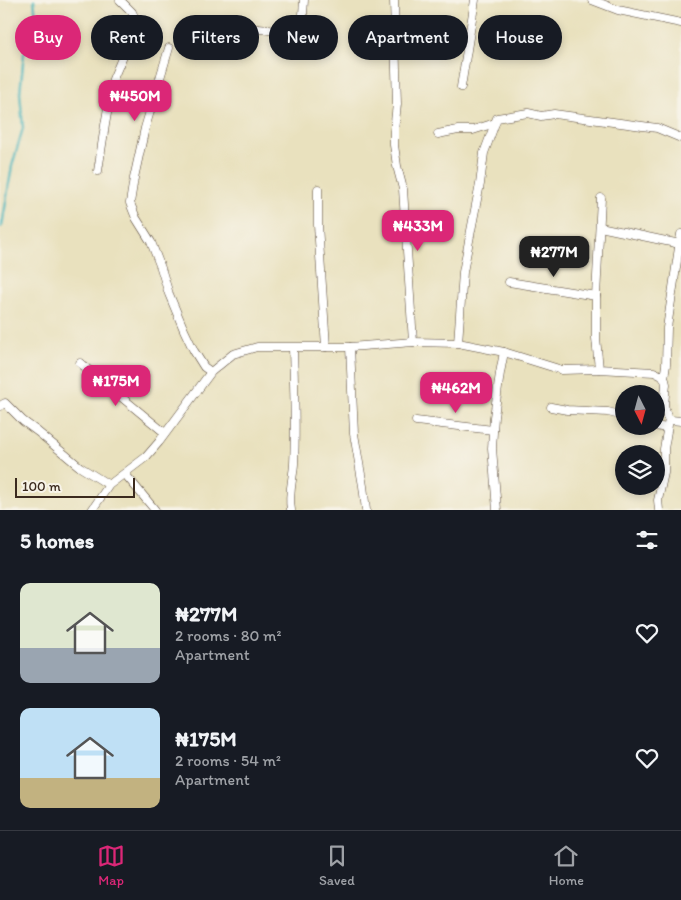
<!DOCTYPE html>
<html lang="en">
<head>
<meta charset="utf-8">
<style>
  body { margin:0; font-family:Itim,sans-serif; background:#242831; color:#f1f3f6; height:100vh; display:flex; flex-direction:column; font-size:19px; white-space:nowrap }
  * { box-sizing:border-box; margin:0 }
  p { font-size:16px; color:#9ea1a6 }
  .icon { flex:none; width:28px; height:28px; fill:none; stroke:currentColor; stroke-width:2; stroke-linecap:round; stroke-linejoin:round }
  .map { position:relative; height:510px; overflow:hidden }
  .side { display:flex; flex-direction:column; background:#171b24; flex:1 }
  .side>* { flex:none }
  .guide { position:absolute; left:15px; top:15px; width:651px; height:45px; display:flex; gap:10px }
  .needle { width:32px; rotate:174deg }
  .tools { position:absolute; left:615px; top:385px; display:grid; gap:10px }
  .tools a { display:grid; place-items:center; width:50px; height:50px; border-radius:50%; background:#171b24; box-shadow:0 2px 8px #0003; font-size:25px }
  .scale { position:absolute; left:15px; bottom:12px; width:120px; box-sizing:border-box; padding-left:5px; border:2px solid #3b2a1e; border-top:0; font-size:14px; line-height:18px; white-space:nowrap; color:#3b2a1e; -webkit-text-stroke:4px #f7f3e8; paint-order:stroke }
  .price { position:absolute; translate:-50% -42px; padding:0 11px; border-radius:10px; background:#db2777; color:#fff; font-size:16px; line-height:32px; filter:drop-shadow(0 1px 2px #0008) }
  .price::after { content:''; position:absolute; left:50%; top:30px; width:15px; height:11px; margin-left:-8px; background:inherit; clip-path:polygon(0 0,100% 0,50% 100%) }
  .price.current { background:#222; color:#fff }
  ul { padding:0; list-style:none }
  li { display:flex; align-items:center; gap:15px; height:125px; padding:0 20px }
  li span { display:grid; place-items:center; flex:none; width:140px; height:100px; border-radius:10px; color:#555 }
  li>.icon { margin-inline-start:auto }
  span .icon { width:60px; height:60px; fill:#fffc; stroke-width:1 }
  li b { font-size:21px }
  h2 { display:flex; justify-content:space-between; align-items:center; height:60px; padding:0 20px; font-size:21px }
  .chip { padding:0 18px; border-radius:22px; background:#171b24; box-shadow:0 2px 8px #0003; font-size:18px; line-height:45px }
  .chip.current { background:#db2777; color:#fff }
  .tab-bar { display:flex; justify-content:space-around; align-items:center; height:70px; border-top:1px solid #363941; background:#171b24; font-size:14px; color:#9ea1a6 }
  .tab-bar a { display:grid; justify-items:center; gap:2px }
  .tab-bar .current { color:#db2777 }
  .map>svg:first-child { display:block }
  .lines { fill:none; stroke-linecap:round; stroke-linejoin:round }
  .stream { stroke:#44b4ba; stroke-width:2.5 }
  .minor-casing { stroke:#554536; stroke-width:9 }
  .minor { stroke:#fff; stroke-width:8 }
</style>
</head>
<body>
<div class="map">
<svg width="681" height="510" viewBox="0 0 681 510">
  <rect width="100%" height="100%" fill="#f7f3e8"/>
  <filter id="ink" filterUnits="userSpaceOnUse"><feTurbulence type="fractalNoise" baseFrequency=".02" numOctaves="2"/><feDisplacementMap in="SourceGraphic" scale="10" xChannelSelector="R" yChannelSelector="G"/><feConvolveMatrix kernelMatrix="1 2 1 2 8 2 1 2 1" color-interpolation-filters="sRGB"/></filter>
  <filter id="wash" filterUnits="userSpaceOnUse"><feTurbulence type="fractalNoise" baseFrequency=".0096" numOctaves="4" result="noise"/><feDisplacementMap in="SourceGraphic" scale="20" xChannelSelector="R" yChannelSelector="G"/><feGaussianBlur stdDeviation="1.12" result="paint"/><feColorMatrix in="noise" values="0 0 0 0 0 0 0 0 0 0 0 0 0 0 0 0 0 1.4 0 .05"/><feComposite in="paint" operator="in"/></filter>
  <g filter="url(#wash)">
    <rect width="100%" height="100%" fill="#e9e1be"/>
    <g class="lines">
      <!-- stream -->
      <path class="stream" d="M 0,227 L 2,226 L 12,166 L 23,128 L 20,93 L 24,54 L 36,18 L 34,0"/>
    </g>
  </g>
  <g filter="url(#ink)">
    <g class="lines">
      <!-- minor casing -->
      <g class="minor-casing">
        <g id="minor">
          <path d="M 394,0 L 397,104 L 394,131 L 394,145 L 397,166 L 403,189 L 413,342"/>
          <path d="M 592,0 L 618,10 L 681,23"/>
          <path d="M 237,27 L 290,32 L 299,32 L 302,28 L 304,0"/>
          <path d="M 169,48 L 145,128 L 134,178 L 130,203 L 136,218 L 151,242 L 161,268 L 169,294 L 184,330 L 194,351 L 204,367 L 211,372"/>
          <path d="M 461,87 L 475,0"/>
          <path d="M 438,134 L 458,130 L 473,130 L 495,123"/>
          <path d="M 98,171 L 105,125 L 113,79 L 128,44 L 135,30 L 137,23 L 132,12 L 120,0"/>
          <path d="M 318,189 L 318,225 L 326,347"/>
          <path d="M 600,227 L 680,244"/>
          <path d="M 509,282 L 596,296"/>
          <path d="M 458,343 L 463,272 L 480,184 L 484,153 L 497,118 L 528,113 L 541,116 L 554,114 L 657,128 L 681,138"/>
          <path d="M 350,347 L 354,434 L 363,486 L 366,510"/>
          <path d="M 80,363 L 165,433"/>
          <path d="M 599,369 L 596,338 L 596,296 L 601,198"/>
          <path d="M 664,378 L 666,365 L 667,328 L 681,234"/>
          <path d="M 0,406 L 5,403 L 23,421 L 38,432 L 80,467 L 109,485"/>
          <path d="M 551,407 L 567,410 L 608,412 L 624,416"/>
          <path d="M 416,421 L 493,430"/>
          <path d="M 656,426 L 666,428"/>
          <path d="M 125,474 L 155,510"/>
          <path d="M 92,510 L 109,485 L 146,457 L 159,442 L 211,372 L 233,354 L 257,347 L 350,347 L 413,342 L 458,343 L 504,352 L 562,370 L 599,369 L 654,372 L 662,376 L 665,380 L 666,384 L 664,405 L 667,417 L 671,420 L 681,421"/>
          <path d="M 291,510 C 288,494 293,479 294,464 C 296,425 294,386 293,348"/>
          <path d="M 497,510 L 492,448 L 494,417 L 500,373 L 504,352"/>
          <path d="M 659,510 L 658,500 L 664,473 L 664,449 L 669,419"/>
        </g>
      </g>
      <!-- minor -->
      <use href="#minor" class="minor"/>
    </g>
  </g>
</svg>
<div class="tools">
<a><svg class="needle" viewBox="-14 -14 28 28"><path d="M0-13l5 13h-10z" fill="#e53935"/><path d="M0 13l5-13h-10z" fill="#9ea1a6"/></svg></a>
<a><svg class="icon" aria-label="layers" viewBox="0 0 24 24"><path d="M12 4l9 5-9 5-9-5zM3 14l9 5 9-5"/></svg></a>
</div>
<div class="scale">100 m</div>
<b class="price" style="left:135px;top:122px">₦450M</b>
<b class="price" style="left:418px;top:252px">₦433M</b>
<b class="price current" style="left:554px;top:278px">₦277M</b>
<b class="price" style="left:116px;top:407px">₦175M</b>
<b class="price" style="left:456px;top:414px">₦462M</b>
<div class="guide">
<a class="chip current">Buy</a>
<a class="chip">Rent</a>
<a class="chip">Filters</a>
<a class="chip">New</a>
<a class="chip">Apartment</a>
<a class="chip">House</a>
</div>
</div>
<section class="side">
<h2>5 homes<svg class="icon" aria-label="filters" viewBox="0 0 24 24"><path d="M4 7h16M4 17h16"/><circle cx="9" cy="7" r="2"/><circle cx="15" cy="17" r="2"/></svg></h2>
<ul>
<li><span style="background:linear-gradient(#dfe7d0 65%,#9aa5b1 0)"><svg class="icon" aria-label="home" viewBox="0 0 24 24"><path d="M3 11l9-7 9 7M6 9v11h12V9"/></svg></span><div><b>₦277M</b><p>2 rooms · 80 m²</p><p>Apartment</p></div><svg class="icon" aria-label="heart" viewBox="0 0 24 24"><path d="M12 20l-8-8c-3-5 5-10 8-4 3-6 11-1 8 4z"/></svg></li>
<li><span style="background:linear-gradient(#bfe0f5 70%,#c2b280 0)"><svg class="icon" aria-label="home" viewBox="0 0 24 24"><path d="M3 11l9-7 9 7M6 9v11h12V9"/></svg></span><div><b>₦175M</b><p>2 rooms · 54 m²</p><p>Apartment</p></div><svg class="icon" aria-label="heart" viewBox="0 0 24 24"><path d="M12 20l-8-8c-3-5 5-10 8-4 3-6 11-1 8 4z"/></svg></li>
</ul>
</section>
<nav class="tab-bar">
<a class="current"><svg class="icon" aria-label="map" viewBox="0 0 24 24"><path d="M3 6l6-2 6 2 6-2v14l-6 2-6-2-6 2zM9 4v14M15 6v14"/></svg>Map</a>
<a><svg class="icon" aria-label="saved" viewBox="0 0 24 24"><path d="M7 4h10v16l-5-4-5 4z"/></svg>Saved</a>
<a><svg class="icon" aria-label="home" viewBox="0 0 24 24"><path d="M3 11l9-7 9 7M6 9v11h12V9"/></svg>Home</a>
</nav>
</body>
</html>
